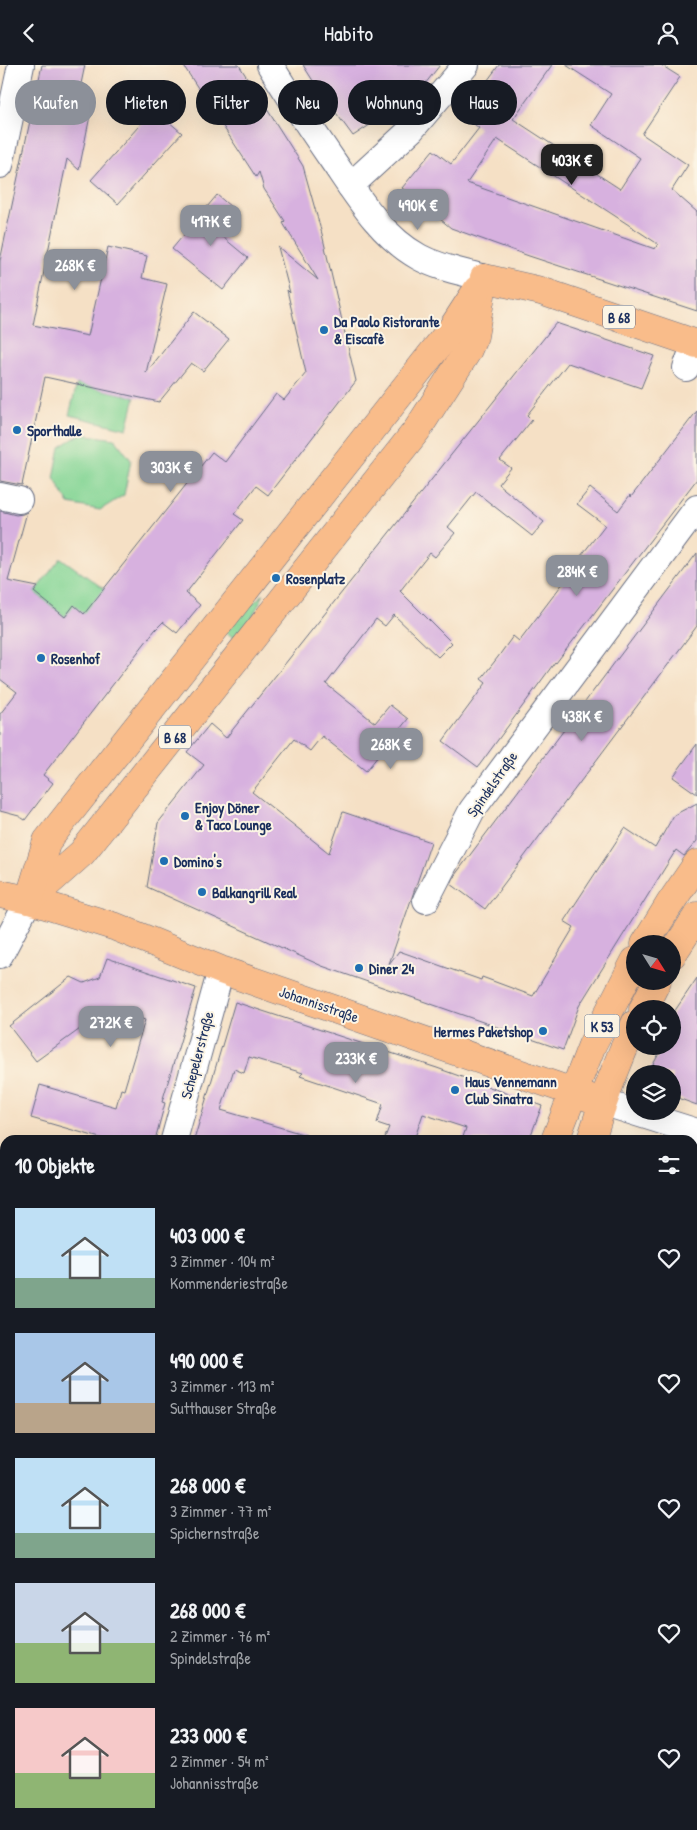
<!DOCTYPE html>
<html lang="de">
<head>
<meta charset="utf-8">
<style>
  body { margin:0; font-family:"Patrick Hand",sans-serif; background:#20242c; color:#f1f3f6; height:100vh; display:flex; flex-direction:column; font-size:19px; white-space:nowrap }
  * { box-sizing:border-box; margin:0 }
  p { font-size:16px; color:#9ea1a6 }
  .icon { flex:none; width:28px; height:28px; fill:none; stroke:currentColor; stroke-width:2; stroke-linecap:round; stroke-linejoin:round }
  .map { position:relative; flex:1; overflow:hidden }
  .side { position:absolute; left:0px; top:1070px; width:698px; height:695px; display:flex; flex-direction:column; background:#171b24; border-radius:15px 15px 0 0; box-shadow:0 5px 20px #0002 }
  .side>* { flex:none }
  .guide { position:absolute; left:15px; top:15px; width:668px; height:45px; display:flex; gap:10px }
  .needle { width:32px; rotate:127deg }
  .tools { position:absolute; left:626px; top:870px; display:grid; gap:10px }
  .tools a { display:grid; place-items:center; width:55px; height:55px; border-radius:50%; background:#171b24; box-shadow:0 5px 20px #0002; font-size:25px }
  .price { position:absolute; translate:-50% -42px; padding:0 11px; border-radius:10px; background:#8c9099; color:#fff; font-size:16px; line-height:32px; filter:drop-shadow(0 1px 2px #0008) }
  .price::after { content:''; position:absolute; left:50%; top:30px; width:15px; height:11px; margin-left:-8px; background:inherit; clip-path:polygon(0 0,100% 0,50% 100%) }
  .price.active { background:#222; color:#fff }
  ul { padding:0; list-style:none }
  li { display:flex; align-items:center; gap:15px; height:125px; padding:0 15px }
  li span { display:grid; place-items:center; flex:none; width:140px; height:100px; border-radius:0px; color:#555 }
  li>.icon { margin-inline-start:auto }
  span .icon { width:60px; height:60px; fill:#fffc; stroke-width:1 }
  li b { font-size:21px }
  h2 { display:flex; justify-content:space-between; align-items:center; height:60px; padding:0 15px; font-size:21px }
  .chip { padding:0 18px; border-radius:22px; background:#171b24; box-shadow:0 5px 20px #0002; font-size:18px; line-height:45px }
  .chip.active { background:#8c9099; color:#fff }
  header { display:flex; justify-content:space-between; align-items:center; height:65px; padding:0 15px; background:#171b24; font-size:22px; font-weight:600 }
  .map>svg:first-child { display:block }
  .green { fill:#84d595; stroke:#50827a }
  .building { fill:#d7b1df; fill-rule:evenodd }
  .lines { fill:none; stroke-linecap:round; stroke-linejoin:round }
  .minor-casing { stroke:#676d82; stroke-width:28 }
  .major-casing { stroke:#676d82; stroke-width:29 }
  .minor { stroke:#fff; stroke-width:26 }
  .major { stroke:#f9bc8a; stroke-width:28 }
  .rail-casing { stroke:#1b2f5e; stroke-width:5.5 }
  .rail { stroke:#fcf5e5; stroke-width:4; stroke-dasharray:11; stroke-linecap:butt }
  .poi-dot { fill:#1f6fb2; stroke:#fcf5e5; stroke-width:2 }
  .labels { text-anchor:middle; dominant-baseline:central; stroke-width:4; stroke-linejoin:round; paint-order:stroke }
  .shield { fill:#fcf5e5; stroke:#5e6a86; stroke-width:1 }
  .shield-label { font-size:14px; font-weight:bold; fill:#1b2f5e }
  .poi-label { font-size:15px; font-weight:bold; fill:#1b2f5e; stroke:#fcf5e5; text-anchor:start }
  .street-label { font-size:15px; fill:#1b2f5e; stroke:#fcf5e5 }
</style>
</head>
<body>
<header><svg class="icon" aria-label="back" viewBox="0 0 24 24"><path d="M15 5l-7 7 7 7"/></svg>Habito<svg class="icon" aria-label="person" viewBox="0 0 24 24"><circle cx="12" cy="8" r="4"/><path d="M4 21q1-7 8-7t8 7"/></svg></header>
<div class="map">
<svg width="697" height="1765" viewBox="0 0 697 1765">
  <rect width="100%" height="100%" fill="#fcf5e5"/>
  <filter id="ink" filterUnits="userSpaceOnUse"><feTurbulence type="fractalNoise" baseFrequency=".02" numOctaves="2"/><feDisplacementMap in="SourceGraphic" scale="10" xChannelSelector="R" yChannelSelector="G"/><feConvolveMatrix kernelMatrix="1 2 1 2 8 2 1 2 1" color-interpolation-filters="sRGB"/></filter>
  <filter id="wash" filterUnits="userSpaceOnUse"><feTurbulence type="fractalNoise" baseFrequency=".0096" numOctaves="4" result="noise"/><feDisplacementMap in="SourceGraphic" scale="20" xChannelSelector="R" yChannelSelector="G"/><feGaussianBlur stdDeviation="1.12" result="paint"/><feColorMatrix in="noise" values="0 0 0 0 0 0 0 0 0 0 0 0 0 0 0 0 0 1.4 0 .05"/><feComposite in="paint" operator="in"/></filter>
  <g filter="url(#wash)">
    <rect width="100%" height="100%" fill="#f5e0c5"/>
    <!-- green -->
    <g class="green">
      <path d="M 77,319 L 135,332 L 127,364 L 69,350 Z"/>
      <path d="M 81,369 L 115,374 L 131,395 L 124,430 L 100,445 L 69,439 L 54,413 L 60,382 Z"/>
      <path d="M 61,493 L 104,524 L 103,564 L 74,541 L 65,552 L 34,527 Z"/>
      <path d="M 264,529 L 253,551 L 235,574 L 226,567 L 245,544 Z"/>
      <path d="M 693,1538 L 697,1538 L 697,1662 L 692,1661 Z"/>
      <path d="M 0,1581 L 5,1593 L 5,1695 L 0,1681 Z"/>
    </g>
    <g id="blocks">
      <!-- building -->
      <g class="building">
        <path d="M 42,0 L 85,0 L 78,33 L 93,36 L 79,105 L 67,94 L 33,260 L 88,271 L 108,182 L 147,191 L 142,213 L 167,219 L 146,308 L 194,247 L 229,274 L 203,306 L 191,298 L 159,337 L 45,312 L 22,420 L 0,416 L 0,196 Z"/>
        <path d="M 183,0 L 239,0 L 303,101 L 322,169 L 356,316 L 268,430 L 256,421 L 234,449 L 243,455 L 186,528 L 200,540 L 177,568 L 163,557 L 155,565 L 43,710 L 53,718 L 25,755 L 19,751 L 0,746 L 0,649 L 17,627 L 0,614 L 0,446 L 16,450 L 23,449 L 27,447 L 8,516 L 38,522 L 34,527 L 65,552 L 74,540 L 84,549 L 212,387 L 225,397 L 276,329 L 284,335 L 306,308 L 287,225 L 290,228 L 278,182 L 318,215 L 283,158 L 285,156 L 264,124 L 259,107 L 256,112 Z"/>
        <path d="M 303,0 L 440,0 L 417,29 L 353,71 L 317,22 Z"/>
        <path d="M 499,0 L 552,0 L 513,54 L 620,124 L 640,93 L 591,60 L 611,29 L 566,0 L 661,0 L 680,12 L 642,69 L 688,100 L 672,125 L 697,147 L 697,246 L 529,191 L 451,163 L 402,123 L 433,85 L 451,99 L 479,63 L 462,50 ZM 497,74 L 658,179 L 655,184 L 467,118 Z"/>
        <path d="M 154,44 L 182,68 L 118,139 L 91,115 Z"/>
        <path d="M 217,130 L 231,142 L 213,164 L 248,193 L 223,225 L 172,184 Z"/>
        <path d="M 556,258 L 654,291 L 641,323 L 568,298 L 527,350 L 532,355 L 500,395 L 511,403 L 498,419 L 544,457 L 532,471 L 476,427 L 448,462 L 455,468 L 435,492 L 430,488 L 400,526 L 452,578 L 438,592 L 394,550 L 385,561 L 376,554 L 326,619 L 375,658 L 390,640 L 408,654 L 366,706 L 322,671 L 310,686 L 294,674 L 252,727 L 329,788 L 343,747 L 431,777 L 389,899 L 399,886 L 481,915 L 482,912 L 533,931 L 574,862 L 564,856 L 625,763 L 655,783 L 674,750 L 697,738 L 697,776 L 684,791 L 676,785 L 579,941 L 563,985 L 322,901 L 147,822 L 158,758 L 204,700 L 187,687 L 210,659 L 226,673 Z"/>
        <path d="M 697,346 L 697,414 L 556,598 L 555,597 L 478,702 L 443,676 L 486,618 L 481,614 L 498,592 L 513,571 L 519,576 L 576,501 L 574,500 L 605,460 L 577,439 L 590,423 L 618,446 L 630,430 L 631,432 Z"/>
        <path d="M 697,488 L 697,561 L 485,844 L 451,819 L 455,810 Z"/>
        <path d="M 697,679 L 697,729 L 673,712 Z"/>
        <path d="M 107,893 L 196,923 L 162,1037 L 165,1038 L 155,1075 L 107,1075 L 31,1053 L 40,1020 L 116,1042 L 121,1024 L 124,1025 L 145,955 L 109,943 L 36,996 L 9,961 L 71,912 L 84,918 L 100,912 Z"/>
        <path d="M 697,913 L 697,1040 L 672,1031 L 672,1009 L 648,1009 L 663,981 L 672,981 L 672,950 Z"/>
        <path d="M 235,937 L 437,1003 L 542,1041 L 529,1075 L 462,1075 L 466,1063 L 423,1049 L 414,1075 L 384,1075 L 389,1062 L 377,1058 L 383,1039 L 300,1011 L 303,1008 L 249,992 L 244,1008 L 234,1004 L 221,1045 L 306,1070 L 305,1075 L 194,1075 Z"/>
      </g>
    </g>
  </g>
  <g filter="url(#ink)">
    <use href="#blocks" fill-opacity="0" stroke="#676d82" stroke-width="1"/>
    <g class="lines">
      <!-- minor casing -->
      <g class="minor-casing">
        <g id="minor">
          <path d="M 270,0 C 290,33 311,64 333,96 C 357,131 381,171 419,192 C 439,203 463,207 484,213"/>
          <path d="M 0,100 L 21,0"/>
          <path d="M 350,121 L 411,65 L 466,0"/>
          <path d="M 686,303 L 695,279"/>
          <path d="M 0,431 L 19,435"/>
          <path d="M 426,835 L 472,745 L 697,443"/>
          <path d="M 0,890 L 29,835"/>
          <path d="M 602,1037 L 697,1067"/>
          <path d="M 174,1075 L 221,905"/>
          <path d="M 692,1418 L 697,1419"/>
          <path d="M 90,1760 L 92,1765"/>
          <path d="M 636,1760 L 671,1765"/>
        </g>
      </g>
      <!-- major casing -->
      <g class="major-casing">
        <g id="major">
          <path d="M 484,213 L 541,226 L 697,279"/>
          <path d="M 0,829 L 29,835 L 116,862 L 221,905 L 602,1037"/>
          <path d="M 29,835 L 82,788 L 417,365 L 467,287 L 474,271 L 484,213"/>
          <path d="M 29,835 L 47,776 L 453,262 L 477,225"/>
          <path d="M 645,879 L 669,840 L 697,799"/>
          <path d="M 672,890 L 697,851"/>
          <path d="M 643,944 L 657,916"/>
          <path d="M 555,1075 L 592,980 L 635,896"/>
          <path d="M 591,1075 C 603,1035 617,997 635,959"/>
          <path d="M 389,1765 L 390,1760"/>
          <path d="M 426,1765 L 426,1760"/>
        </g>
      </g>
      <!-- minor -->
      <use href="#minor" class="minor"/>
      <!-- major -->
      <use href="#major" class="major"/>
      <!-- rail casing -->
      <g class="rail-casing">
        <path id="rail" d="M 0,1743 L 5,1756"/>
      </g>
      <!-- rail -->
      <use href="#rail" class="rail"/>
    </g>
  </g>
  <!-- markers -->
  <g class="poi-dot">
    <circle cx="324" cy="265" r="5"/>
    <circle cx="17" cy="365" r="5"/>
    <circle cx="276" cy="513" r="5"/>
    <circle cx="41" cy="593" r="5"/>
    <circle cx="185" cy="751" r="5"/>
    <circle cx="164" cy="796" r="5"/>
    <circle cx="202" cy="827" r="5"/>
    <circle cx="359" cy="903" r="5"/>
    <circle cx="543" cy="966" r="5"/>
    <circle cx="455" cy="1025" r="5"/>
  </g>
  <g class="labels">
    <!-- shield labels -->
    <g class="shield">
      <rect x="603" y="240.5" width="32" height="23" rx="4"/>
      <rect x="159" y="660.5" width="32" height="23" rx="4"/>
      <rect x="584.5" y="949.5" width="35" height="23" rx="4"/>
    </g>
    <g class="shield-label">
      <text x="619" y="252">B 68</text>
      <text x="175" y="672">B 68</text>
      <text x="602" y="961">K 53</text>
    </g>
    <!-- poi labels -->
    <g class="poi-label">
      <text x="334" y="256">Da Paolo Ristorante<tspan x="334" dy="17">&amp; Eiscafè</tspan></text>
      <text x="27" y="365">Sporthalle</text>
      <text x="286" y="513">Rosenplatz</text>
      <text x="51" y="593">Rosenhof</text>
      <text x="195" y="742">Enjoy Döner<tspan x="195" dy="17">&amp; Taco Lounge</tspan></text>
      <text x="174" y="796">Domino's</text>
      <text x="212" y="827">Balkangrill Real</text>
      <text x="369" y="903">Diner 24</text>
      <text x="533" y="966" text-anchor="end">Hermes Paketshop</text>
      <text x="465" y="1016">Haus Vennemann<tspan x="465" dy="17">Club Sinatra</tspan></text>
    </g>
    <!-- street labels -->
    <g class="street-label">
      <text transform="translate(492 719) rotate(-55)">Spindelstraße</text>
      <text transform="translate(319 939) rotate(19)">Johannisstraße</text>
      <text transform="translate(197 990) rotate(-75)">Schepelerstraße</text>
    </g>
  </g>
</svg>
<div class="tools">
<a><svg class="needle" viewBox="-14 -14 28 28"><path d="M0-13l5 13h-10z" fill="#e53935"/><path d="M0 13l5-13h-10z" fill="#9ea1a6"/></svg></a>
<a><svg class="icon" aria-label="locate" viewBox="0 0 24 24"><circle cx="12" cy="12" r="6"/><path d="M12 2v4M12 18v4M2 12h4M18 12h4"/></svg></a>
<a><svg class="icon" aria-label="layers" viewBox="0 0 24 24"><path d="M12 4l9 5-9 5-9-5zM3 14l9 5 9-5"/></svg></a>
</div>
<b class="price active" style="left:572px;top:121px">403K €</b>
<b class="price" style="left:418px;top:166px">490K €</b>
<b class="price" style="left:211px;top:182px">417K €</b>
<b class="price" style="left:75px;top:226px">268K €</b>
<b class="price" style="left:171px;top:428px">303K €</b>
<b class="price" style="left:577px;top:532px">284K €</b>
<b class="price" style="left:582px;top:677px">438K €</b>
<b class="price" style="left:391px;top:705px">268K €</b>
<b class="price" style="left:111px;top:983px">272K €</b>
<b class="price" style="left:356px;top:1019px">233K €</b>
<div class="guide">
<a class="chip active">Kaufen</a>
<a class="chip">Mieten</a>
<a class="chip">Filter</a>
<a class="chip">Neu</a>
<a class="chip">Wohnung</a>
<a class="chip">Haus</a>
</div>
<section class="side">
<h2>10 Objekte<svg class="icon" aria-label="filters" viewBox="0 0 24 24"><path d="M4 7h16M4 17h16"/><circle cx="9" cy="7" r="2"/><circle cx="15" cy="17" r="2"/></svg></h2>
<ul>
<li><span style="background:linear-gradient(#bfe0f5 70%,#7fa58c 0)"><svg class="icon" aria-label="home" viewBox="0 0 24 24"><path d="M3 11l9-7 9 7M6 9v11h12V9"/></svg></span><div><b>403 000 €</b><p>3 Zimmer · 104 m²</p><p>Kommenderiestraße</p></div><svg class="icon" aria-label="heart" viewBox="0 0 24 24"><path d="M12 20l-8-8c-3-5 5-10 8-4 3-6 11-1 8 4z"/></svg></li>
<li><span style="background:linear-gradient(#a9c7e8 70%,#b9a48a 0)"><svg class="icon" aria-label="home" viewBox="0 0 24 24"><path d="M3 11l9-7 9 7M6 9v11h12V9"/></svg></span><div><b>490 000 €</b><p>3 Zimmer · 113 m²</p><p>Sutthauser Straße</p></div><svg class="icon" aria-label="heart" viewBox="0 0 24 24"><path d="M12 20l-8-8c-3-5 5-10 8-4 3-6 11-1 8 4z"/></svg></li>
<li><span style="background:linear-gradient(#bfe0f5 75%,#7fa58c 0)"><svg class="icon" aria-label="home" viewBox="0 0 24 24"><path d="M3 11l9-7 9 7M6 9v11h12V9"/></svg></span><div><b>268 000 €</b><p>3 Zimmer · 77 m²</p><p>Spichernstraße</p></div><svg class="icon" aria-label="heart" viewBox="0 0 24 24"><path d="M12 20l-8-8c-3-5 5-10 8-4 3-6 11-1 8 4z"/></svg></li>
<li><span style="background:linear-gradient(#c9d6e8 60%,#8fb573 0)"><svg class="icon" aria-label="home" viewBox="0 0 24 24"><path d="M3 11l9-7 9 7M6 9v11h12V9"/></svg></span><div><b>268 000 €</b><p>2 Zimmer · 76 m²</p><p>Spindelstraße</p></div><svg class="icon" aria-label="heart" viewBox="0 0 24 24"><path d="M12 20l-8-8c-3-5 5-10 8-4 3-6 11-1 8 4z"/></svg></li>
<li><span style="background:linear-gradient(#f6c9c9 65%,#8fb573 0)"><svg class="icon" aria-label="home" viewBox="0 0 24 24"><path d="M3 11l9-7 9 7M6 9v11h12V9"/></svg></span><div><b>233 000 €</b><p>2 Zimmer · 54 m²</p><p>Johannisstraße</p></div><svg class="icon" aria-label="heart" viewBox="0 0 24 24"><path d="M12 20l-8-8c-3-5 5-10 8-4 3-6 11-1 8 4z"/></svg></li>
</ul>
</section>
</div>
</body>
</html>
